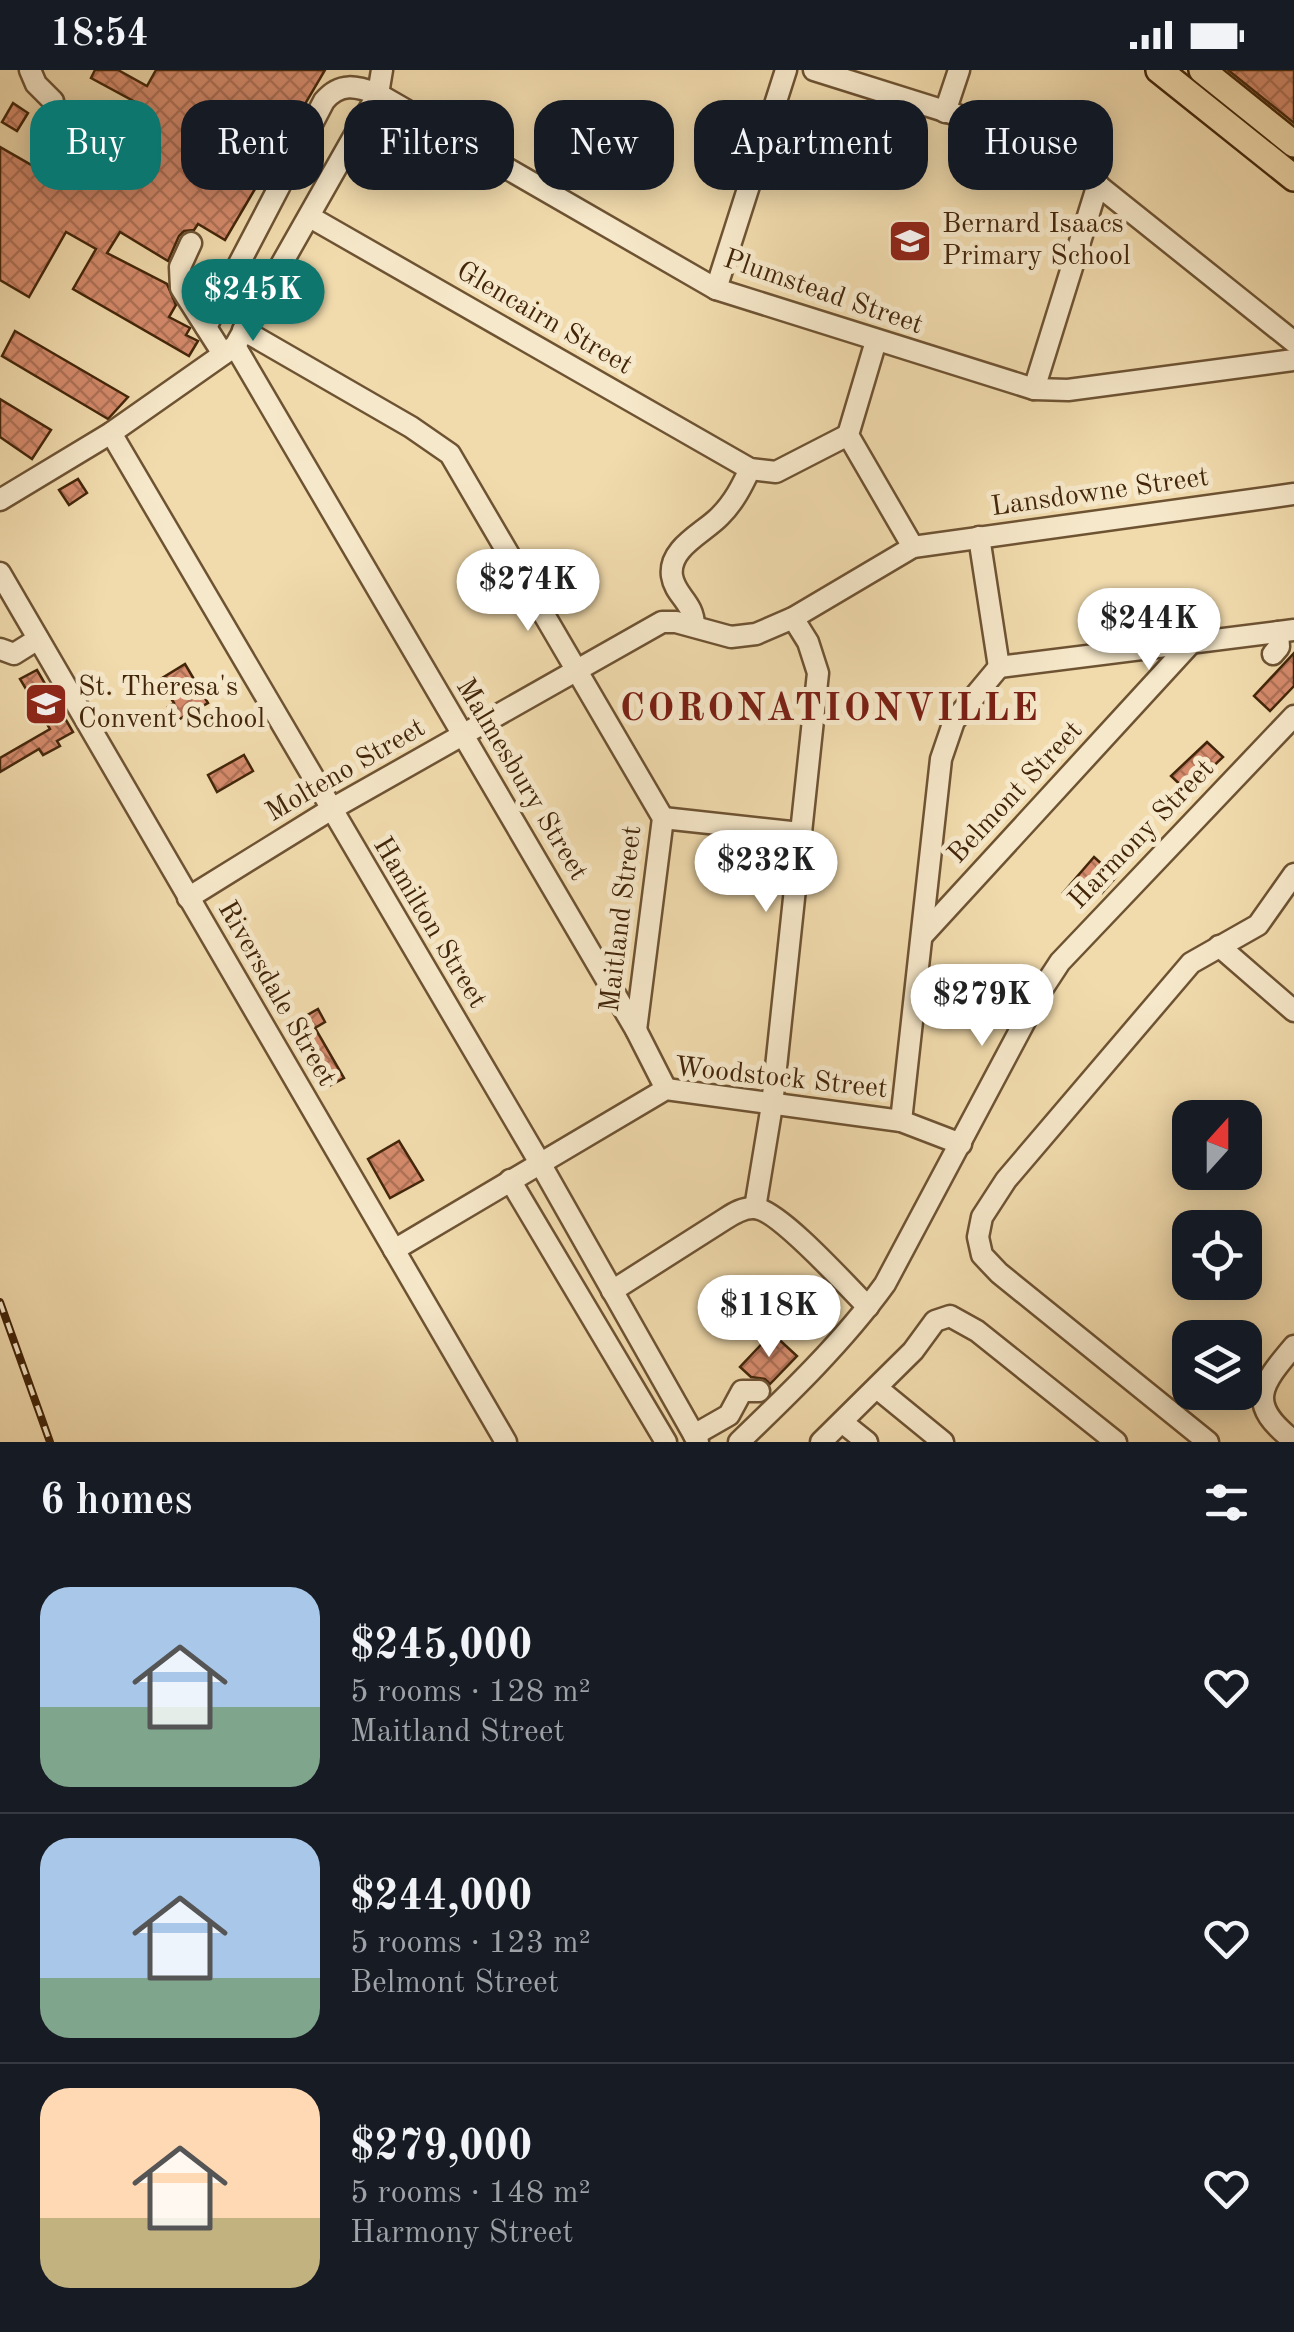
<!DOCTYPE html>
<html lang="en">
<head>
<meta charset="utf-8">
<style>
  body { margin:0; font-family:"Old Standard TT",serif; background:#20242c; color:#f1f3f6; height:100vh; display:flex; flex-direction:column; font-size:38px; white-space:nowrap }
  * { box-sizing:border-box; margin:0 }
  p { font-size:32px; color:#9ea1a6 }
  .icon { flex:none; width:55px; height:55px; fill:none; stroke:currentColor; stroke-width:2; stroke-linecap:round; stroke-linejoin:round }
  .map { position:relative; height:1372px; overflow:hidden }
  .side { display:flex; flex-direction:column; background:#171b24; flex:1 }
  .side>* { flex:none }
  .hud { position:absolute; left:30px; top:30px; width:1235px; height:90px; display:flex; gap:20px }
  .needle { width:65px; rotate:21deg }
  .buttons { position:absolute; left:1172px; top:1030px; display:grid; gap:20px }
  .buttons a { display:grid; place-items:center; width:90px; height:90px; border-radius:20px; background:#171b24; box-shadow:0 5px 25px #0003; font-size:50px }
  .price { position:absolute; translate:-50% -85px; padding:0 22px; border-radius:35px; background:#fff; color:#222; font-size:32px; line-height:65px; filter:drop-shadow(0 2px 5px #0008) }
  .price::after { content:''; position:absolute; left:50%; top:60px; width:30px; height:22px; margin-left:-15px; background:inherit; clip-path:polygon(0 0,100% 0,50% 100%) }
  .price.active { background:#0f766e; color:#fff }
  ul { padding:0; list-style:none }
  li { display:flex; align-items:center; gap:30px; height:250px; padding:0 40px }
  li+li { border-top:2px solid #363941 }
  li span { display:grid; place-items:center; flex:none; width:280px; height:200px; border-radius:30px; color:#555 }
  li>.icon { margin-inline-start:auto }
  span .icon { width:120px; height:120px; fill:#fffc; stroke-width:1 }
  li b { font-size:42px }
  h2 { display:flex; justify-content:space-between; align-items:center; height:120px; padding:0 40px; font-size:42px }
  .pill { padding:0 35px; border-radius:30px; background:#171b24; box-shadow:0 5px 25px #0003; font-size:35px; line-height:90px }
  .pill.active { background:#0f766e; color:#fff }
  .status { display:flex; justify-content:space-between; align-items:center; height:70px; padding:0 50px; background:#171b24; direction:ltr }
  .status svg { height:28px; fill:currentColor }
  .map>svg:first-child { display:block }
  .building { fill:url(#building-cross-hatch); stroke:#43260a; stroke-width:2.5 }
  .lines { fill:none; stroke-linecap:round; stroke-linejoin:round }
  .minor-casing { stroke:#6e5333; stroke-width:25 }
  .major-casing { stroke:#43260a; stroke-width:30 }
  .minor { stroke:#f6e8ca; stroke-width:20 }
  .major { stroke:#f1dbad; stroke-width:25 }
  .rail-casing { stroke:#43260a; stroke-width:8 }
  .rail { stroke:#f6e8ca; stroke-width:4; stroke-dasharray:11; stroke-linecap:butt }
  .labels { text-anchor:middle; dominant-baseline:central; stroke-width:10; stroke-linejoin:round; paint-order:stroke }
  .poi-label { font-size:28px; fill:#43260a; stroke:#f6e8ca; text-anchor:start }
  .street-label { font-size:28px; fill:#43260a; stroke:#f6e8ca }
  .district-label { font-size:38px; font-weight:bold; letter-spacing:2.5px; fill:#7a1f14; stroke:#f6e8ca }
</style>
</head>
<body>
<div class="status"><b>18:54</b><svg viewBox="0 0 49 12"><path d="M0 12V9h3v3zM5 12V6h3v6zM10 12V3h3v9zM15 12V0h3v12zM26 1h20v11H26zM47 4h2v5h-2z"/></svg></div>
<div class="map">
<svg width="1294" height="1372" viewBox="0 0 1294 1372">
  <defs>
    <pattern id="building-cross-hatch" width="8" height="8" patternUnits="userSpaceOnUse" patternTransform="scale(2.5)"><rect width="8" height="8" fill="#d58b6c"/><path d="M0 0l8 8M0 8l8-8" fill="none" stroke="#ae7157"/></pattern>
  </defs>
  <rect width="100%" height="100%" fill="#f1dbad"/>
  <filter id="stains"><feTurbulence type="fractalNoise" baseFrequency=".002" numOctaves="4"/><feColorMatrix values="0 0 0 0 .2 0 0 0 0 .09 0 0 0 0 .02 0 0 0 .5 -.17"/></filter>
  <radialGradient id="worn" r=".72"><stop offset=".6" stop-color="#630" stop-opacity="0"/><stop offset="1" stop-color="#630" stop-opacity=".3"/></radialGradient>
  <!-- building -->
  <g class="building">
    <path d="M 95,0 L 118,0 L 147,16 L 156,0 L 325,0 L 225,170 L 198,154 L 194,160 L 184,161 L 179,166 L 168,191 L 120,162 L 107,183 L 167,214 L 176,235 L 169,247 L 190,258 L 186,265 L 198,271 L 189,286 L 73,219 L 96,179 L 66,162 L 29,227 L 0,210 L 0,77 L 56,109 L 63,99 L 69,102 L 82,79 L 58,65 L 69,47 L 111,72 L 97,96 L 126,112 L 128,108 L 138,114 L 154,87 L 118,66 L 137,33 L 91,8 Z"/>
    <path d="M 1228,0 L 1294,0 L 1294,53 Z"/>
    <path d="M 13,33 L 28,43 L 17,61 L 2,52 Z"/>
    <path d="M 15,261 L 128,327 L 108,349 L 2,286 Z"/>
    <path d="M 0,329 L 51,360 L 32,389 L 0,367 Z"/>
    <path d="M 78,409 L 87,423 L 69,435 L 59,420 Z"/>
    <path d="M 1294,583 L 1294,616 L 1270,641 L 1254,626 Z"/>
    <path d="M 185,594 L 208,633 L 176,651 L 168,637 L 174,633 L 159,610 Z"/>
    <path d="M 37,600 L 73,662 L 57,671 L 60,676 L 43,685 L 39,679 L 0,702 L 0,688 L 50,659 L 20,609 Z"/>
    <path d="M 1207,672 L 1223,687 L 1187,721 L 1171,706 Z"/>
    <path d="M 244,685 L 253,701 L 217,722 L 208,705 Z"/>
    <path d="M 1094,787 L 1116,807 L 1102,823 L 1099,820 L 1080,839 L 1063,823 Z"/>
    <path d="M 318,939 L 325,952 L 315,958 L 344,1008 L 327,1017 L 299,967 L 293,970 L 286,957 Z"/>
    <path d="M 399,1071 L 423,1110 L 390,1128 L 368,1089 Z"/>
    <path d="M 772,1263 L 797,1286 L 770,1314 L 765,1309 L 751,1307 L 740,1297 Z"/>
  </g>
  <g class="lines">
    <!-- minor casing -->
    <g class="minor-casing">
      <g id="minor">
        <path d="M 30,0 L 36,14 L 53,31"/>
        <path d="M 814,0 L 1021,65 L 1054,80 L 1294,272"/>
        <path d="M 945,42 L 959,0"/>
        <path d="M 310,147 L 750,399 L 776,402 L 848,365"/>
        <path d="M 191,173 L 180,197 L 181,218 L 223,284"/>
        <path d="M 716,219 L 786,0"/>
        <path d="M 206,257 L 324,31 C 340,12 356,16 378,24 L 716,219 L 1034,319 L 1068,320 L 1294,290"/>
        <path d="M 243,260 L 411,357 L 450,384 L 663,748 L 636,960"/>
        <path d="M 876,271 L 848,365 L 913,477"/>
        <path d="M 235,276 L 636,960 L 666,1019"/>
        <path d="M 1034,319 L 1098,114"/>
        <path d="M 111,363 L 540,1093 L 698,1372"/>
        <path d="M 0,430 L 111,363 L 235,276 L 378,24 L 382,0"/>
        <path d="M 979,467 L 999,597"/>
        <path d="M 0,503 L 506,1372"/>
        <path d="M 694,556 C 694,532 675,526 672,506 C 668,478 704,463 720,446 C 734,432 742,416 750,399"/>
        <path d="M 0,579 L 14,584 L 38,569"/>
        <path d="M 1273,584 L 1279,577 L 1278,562"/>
        <path d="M 999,597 L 1294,560"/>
        <path d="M 663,748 L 800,763"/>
        <path d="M 188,828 L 330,740 L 662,552 L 676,552 L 731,567 L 756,564 L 793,548 L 913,477 L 1294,424"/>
        <path d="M 922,866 L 1191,573"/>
        <path d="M 1219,876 L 1294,941"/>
        <path d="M 901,1051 L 941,689 L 954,651 L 999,597"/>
        <path d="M 510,1110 L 666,1372"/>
        <path d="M 755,1138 L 772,1035 L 818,603 L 808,572 L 793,548"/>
        <path d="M 394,1180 L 666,1019 L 901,1051 L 961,1074"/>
        <path d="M 612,1221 L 725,1149 C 734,1143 744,1137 755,1138 C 779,1140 848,1217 868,1237"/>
        <path d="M 1294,1276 C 1260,1316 1246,1334 1294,1371"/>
        <path d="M 877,1318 L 943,1372"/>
        <path d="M 842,1352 L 867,1372"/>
        <path d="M 694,1365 L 729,1345 L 742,1321 L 759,1321"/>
        <path d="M 739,1372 C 790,1323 843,1272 885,1214 L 1041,921 L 1060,892 L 1294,646"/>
        <path d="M 821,1372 L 913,1281 L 935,1251 L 950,1246 L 977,1261 L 1116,1372"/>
        <path d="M 1208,1372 L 999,1203 L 982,1185 L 978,1167 L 982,1147 L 1006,1110 L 1191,893 L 1258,855 L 1294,804"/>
      </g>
    </g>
    <!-- major casing -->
    <g class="major-casing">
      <g id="major">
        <path d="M 1159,0 L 1294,108"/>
        <path d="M 1202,0 L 1294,74"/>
      </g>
    </g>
    <!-- minor -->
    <use href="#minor" class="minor"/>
    <!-- major -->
    <use href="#major" class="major"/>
    <!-- rail casing -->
    <g class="rail-casing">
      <path id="rail" d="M 0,1232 L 50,1372"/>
    </g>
    <!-- rail -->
    <use href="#rail" class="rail"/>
  </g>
  <!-- icons -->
  <defs>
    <g id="school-square" transform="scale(2.25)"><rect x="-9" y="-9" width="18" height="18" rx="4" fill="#8f2418" stroke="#f6e8ca"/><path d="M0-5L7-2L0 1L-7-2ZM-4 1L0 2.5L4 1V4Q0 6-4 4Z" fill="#fff"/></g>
  </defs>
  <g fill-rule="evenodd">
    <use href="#school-square" x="910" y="171"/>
    <use href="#school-square" x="46" y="634"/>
  </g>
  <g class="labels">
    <!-- poi labels -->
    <g class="poi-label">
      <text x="942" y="155">Bernard Isaacs<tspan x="942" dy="32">Primary School</tspan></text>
      <text x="78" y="618">St. Theresa's<tspan x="78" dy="32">Convent School</tspan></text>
    </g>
    <!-- street labels -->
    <g class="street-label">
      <text transform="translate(823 223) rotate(19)">Plumstead Street</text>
      <text transform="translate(544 249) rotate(30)">Glencairn Street</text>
      <text transform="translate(1100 423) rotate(-8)">Lansdowne Street</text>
      <text transform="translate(346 701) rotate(-30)">Molteno Street</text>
      <text transform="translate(521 710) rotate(59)">Malmesbury Street</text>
      <text transform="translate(1016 723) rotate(-47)">Belmont Street</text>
      <text transform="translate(1142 765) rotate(-46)">Harmony Street</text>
      <text transform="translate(622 849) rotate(-83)">Maitland Street</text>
      <text transform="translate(429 853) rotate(59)">Hamilton Street</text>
      <text transform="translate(276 924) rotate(60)">Riversdale Street</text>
      <text transform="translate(781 1009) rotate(6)">Woodstock Street</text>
    </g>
    <!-- district labels -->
    <g class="district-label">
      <text x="830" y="640">CORONATIONVILLE</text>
    </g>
  </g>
  <rect width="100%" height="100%" filter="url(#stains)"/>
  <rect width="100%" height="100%" fill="url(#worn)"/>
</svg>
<div class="buttons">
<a><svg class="needle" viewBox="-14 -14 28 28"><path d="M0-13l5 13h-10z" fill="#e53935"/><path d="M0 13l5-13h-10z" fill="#9ea1a6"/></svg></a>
<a><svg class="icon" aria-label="locate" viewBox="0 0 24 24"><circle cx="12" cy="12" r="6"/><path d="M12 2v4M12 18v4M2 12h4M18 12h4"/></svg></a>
<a><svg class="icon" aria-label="layers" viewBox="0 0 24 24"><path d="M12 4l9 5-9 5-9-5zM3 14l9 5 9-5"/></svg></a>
</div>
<b class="price active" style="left:253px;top:274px">$245K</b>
<b class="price" style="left:528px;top:564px">$274K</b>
<b class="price" style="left:1149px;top:603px">$244K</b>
<b class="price" style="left:766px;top:845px">$232K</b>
<b class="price" style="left:982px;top:979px">$279K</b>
<b class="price" style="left:769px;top:1290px">$118K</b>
<div class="hud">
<a class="pill active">Buy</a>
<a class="pill">Rent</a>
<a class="pill">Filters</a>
<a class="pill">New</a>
<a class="pill">Apartment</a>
<a class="pill">House</a>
</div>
</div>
<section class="side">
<h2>6 homes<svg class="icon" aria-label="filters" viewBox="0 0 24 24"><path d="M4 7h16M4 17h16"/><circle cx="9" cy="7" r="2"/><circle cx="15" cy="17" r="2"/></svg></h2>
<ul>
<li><span style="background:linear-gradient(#a9c7e8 60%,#7fa58c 0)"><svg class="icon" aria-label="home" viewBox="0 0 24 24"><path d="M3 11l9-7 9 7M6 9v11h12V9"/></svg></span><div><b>$245,000</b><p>5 rooms · 128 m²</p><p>Maitland Street</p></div><svg class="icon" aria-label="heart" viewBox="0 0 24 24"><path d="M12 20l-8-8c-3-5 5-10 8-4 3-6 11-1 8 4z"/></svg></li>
<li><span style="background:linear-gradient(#a9c7e8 70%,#7fa58c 0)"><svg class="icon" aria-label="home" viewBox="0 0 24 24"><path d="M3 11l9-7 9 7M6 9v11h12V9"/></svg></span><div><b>$244,000</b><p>5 rooms · 123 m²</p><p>Belmont Street</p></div><svg class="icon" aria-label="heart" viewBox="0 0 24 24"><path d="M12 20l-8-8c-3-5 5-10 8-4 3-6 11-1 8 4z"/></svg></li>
<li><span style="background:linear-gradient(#ffd9b3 65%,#c2b280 0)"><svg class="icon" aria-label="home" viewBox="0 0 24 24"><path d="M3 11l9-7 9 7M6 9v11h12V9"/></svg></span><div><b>$279,000</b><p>5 rooms · 148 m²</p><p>Harmony Street</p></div><svg class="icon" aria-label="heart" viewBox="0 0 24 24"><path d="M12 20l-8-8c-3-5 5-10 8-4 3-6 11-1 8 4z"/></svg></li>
</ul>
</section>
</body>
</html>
